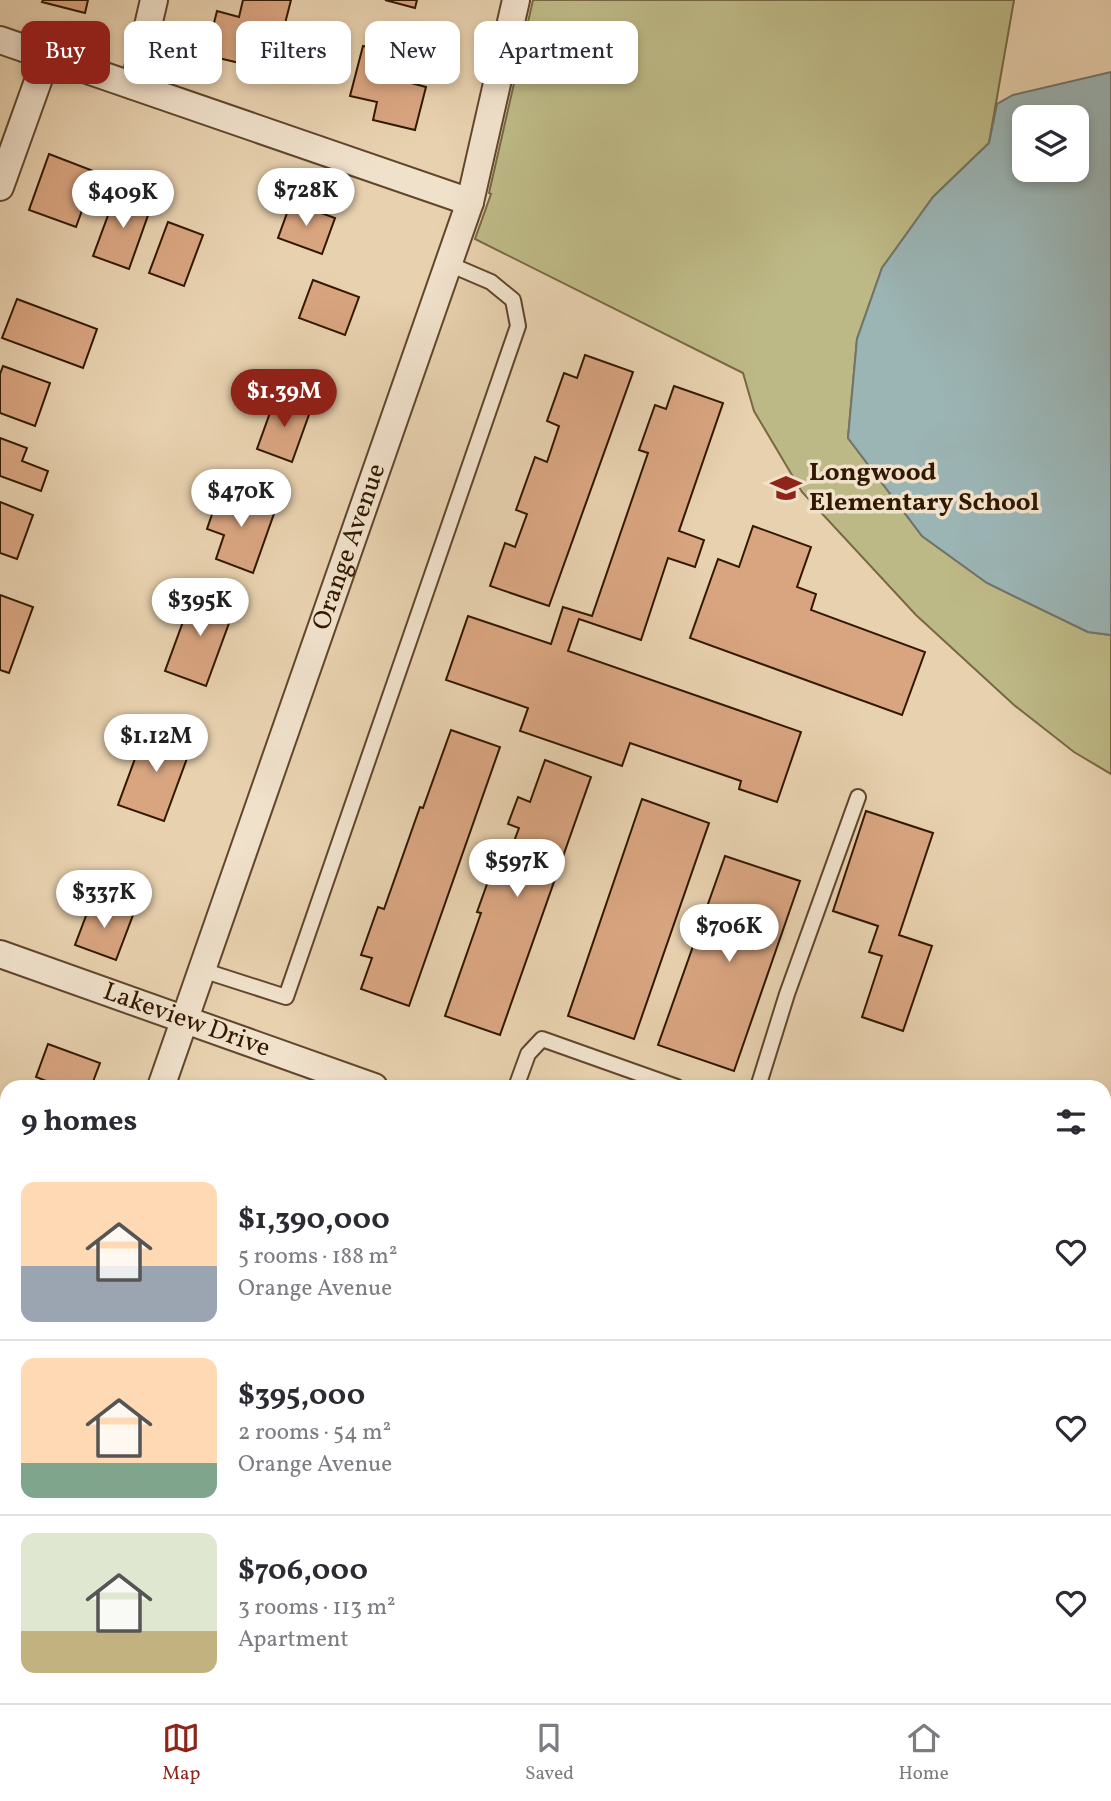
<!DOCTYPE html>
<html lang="en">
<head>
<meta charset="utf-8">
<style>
  body { margin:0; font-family:Vollkorn,serif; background:#f2f2f3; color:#2b2b33; height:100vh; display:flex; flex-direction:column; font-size:26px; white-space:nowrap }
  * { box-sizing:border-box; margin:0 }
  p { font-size:23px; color:#7c7c81 }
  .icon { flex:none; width:38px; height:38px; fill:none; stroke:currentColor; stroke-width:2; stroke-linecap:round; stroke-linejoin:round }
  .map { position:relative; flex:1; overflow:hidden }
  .drawer { position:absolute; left:0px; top:1080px; width:1111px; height:625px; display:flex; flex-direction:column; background:#fff; border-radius:21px 21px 0 0; box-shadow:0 4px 10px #0003 }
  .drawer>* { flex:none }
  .banner { position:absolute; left:21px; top:21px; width:700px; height:63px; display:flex; gap:14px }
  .controls { position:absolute; left:1012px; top:105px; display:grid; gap:14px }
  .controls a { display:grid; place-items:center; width:77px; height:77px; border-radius:14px; background:#fff; box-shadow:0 4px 10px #0003; font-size:35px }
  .price { position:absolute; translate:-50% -60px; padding:0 16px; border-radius:24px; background:#fff; color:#222; font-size:23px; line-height:46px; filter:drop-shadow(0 2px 4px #0008) }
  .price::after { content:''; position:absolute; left:50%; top:42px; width:21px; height:16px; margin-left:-10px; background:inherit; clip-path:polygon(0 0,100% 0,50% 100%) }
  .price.current { background:#8f2418; color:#fff }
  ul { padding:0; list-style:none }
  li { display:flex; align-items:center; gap:21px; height:175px; padding:0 21px }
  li+li { border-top:2px solid #e1e1e2 }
  li span { display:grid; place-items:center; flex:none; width:196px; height:140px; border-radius:14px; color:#555 }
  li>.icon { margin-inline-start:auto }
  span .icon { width:84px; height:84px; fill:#fffc; stroke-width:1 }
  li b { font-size:30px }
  h2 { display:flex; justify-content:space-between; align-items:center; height:84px; padding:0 21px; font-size:30px }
  .pill { padding:0 24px; border-radius:14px; background:#fff; box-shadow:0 4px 10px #0003; font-size:24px; line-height:63px }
  .pill.current { background:#8f2418; color:#fff }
  .tab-bar { display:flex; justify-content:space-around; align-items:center; height:98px; border-top:2px solid #e1e1e2; background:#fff; font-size:19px; color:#7c7c81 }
  .tab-bar a { display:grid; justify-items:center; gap:4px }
  .tab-bar .current { color:#8f2418 }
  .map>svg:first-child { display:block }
  .green { fill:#bdb986; stroke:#786843; stroke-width:2 }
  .water { fill:#9bb5b5; stroke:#71766d; stroke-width:2; fill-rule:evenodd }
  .building { fill:#d9a581; stroke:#321800; stroke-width:2 }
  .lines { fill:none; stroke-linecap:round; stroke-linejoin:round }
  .lane-casing { stroke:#60462c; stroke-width:18 }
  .street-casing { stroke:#60462c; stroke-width:30 }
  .lane { stroke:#f0e1cb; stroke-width:14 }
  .street { stroke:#f0e1cb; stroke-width:26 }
  .labels { text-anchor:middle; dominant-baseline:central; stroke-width:7; stroke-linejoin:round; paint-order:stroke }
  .poi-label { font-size:26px; font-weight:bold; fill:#321800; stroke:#f0e1cb; text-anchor:start }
  .street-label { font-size:26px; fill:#321800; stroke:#f0e1cb }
</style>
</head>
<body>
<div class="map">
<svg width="1111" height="1703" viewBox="0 0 1111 1703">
  <rect width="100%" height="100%" fill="#e8d1af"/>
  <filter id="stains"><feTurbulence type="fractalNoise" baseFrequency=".00286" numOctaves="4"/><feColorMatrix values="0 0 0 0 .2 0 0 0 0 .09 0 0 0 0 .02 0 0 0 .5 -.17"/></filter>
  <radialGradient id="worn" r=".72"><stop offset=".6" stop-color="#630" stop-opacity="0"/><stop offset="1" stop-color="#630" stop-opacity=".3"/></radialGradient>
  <!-- green -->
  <path class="green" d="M 533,0 L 1014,0 L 989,143 L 933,197 L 882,268 L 857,339 L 848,438 L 922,536 L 987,583 L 1088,632 L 1111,635 L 1111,774 L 1074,752 L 1014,705 L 916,615 L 802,492 L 754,411 L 743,373 L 475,239 L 491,194 L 489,193 Z"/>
  <!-- water -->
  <g class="water">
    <path d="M 1111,72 L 1111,635 L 1088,632 L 987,583 L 922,536 L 848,438 L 857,339 L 882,268 L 933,197 L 989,143 L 997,104 L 1013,95 ZM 1024,117 L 1076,117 L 1076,170 L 1024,170 Z"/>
    <path d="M 298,1698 L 545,1698 L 538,1703 L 306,1703 Z"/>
  </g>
  <!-- building -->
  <g class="building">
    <path d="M 43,0 L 88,0 L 85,13 L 42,2 Z"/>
    <path d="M 243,0 L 291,0 L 278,51 L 256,45 L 252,66 L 206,55 L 217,11 L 239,17 Z"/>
    <path d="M 385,0 L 417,0 L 415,8 Z"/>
    <path d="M 363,46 L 406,56 L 400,80 L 426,87 L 415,130 L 373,120 L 377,102 L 350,96 Z"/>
    <path d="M 49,154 L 96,172 L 76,227 L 29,210 Z"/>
    <path d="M 117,191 L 152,204 L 129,269 L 93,256 Z"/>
    <path d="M 291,202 L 335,218 L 322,254 L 278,238 Z"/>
    <path d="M 168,222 L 203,235 L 184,286 L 149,273 Z"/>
    <path d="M 313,280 L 359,297 L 345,335 L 299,318 Z"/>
    <path d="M 17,299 L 97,329 L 83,368 L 2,338 Z"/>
    <path d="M 585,355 L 633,372 L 549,606 L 490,586 L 505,543 L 515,547 L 527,514 L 516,510 L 535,457 L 547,462 L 559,426 L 547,421 L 564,373 L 577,378 Z"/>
    <path d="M 3,366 L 50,383 L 35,426 L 0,413 L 0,374 Z"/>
    <path d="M 674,386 L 723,403 L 679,531 L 704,540 L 695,567 L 668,558 L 641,640 L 579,619 L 568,651 L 801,732 L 777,802 L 739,789 L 741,781 L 630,743 L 622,766 L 520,731 L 528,708 L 446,680 L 468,616 L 551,644 L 563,607 L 592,616 L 648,453 L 639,450 L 655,405 L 666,409 Z"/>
    <path d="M 276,396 L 311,409 L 292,462 L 257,449 Z"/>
    <path d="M 0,438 L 27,448 L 22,461 L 48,471 L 41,491 L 0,476 Z"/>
    <path d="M 221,488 L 276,508 L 253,573 L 216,559 L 224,535 L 207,529 Z"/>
    <path d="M 0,502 L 33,515 L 17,559 L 0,553 Z"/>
    <path d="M 753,526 L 811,547 L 797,587 L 816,594 L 811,610 L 925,652 L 902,715 L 690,638 L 718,559 L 739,567 Z"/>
    <path d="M 195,589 L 236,604 L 206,686 L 165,671 Z"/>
    <path d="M 0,595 L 33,607 L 9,673 L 0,670 Z"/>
    <path d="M 147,726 L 193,742 L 164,821 L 118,805 Z"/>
    <path d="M 451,730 L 500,747 L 409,1006 L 361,989 L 372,958 L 361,955 L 378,907 L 384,909 L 420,807 L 423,808 Z"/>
    <path d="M 545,760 L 591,777 L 500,1035 L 445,1016 L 481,913 L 477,912 L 495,862 L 505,865 L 519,828 L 508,824 L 518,797 L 530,802 Z"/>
    <path d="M 642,799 L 709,823 L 634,1039 L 568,1016 Z"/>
    <path d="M 866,811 L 933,833 L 899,935 L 932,946 L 903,1031 L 862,1017 L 882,956 L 869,952 L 878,926 L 833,911 Z"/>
    <path d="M 725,856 L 800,881 L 734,1071 L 658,1045 Z"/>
    <path d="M 92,900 L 133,915 L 116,960 L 75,945 Z"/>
    <path d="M 48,1044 L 100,1063 L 91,1087 L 53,1087 L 54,1084 L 36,1077 Z"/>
    <path d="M 0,1277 L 7,1279 L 7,1323 L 0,1342 Z"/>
    <path d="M 1104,1416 L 1111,1418 L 1111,1462 L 1104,1459 Z"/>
    <path d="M 17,1698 L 94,1698 L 92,1703 L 18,1703 L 15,1702 Z"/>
    <path d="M 716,1698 L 776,1698 L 774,1703 L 731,1703 Z"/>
    <path d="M 968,1698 L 1024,1698 L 1022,1703 L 971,1703 L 972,1699 Z"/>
  </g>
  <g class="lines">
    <!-- lane casing -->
    <g class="lane-casing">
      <g id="lane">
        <path d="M 202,970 L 286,997 L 518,326 L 513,300 L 491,282 L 449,264"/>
        <path d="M 516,1087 L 528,1054 L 542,1039 L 677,1087"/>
        <path d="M 758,1087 L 787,994 L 858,797"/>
      </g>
    </g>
    <!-- street casing -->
    <g class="street-casing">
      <g id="street">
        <path d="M 0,40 L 470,202"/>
        <path d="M 134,86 L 154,0"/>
        <path d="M 0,187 L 47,56"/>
        <path id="s1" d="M 0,954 L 374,1087"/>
        <path id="s2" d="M 161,1087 L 470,202 L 516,0"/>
        <path d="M 1104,1347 L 1111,1349"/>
        <path d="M 0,1551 L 7,1530"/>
        <path d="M 1104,1669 L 1111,1650"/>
        <path d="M 846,1703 L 848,1698"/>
        <path d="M 1092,1703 L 1094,1698"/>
      </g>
    </g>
    <!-- lane -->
    <use href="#lane" class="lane"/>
    <!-- street -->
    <use href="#street" class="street"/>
  </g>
  <!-- icons -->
  <defs>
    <g id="school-bare" transform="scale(2.415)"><path d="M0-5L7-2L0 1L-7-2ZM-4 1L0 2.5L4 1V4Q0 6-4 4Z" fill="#8f2418" stroke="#f0e1cb" stroke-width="2.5" paint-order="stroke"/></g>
  </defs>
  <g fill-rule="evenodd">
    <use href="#school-bare" x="786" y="488"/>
  </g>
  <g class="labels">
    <!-- poi labels -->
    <g class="poi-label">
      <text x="809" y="473">Longwood<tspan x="809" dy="30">Elementary School</tspan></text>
    </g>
    <!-- street labels -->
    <g class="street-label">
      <text stroke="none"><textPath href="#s2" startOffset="572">Orange Avenue</textPath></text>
      <text stroke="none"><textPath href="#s1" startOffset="198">Lakeview Drive</textPath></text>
    </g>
  </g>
  <rect width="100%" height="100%" filter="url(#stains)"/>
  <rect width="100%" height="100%" fill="url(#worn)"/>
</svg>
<div class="controls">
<a><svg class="icon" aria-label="layers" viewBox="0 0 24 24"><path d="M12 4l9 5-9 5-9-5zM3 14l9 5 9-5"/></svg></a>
</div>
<b class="price" style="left:306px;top:228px">$728K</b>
<b class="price" style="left:123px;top:230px">$409K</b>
<b class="price current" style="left:284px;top:429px">$1.39M</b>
<b class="price" style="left:241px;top:529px">$470K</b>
<b class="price" style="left:200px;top:638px">$395K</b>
<b class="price" style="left:156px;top:774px">$1.12M</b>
<b class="price" style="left:517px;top:899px">$597K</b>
<b class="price" style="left:104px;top:930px">$337K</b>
<b class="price" style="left:729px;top:964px">$706K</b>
<div class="banner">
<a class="pill current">Buy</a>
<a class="pill">Rent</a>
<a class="pill">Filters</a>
<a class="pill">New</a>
<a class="pill">Apartment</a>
</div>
<section class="drawer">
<h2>9 homes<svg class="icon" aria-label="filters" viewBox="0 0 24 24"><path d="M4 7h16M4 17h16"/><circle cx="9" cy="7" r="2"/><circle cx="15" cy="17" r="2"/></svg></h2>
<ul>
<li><span style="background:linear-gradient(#ffd9b3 60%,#9aa5b1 0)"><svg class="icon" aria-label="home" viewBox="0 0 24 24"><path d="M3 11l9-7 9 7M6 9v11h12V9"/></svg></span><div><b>$1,390,000</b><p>5 rooms · 188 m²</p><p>Orange Avenue</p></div><svg class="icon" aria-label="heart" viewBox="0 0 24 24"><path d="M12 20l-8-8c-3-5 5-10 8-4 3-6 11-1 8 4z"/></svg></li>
<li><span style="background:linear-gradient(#ffd9b3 75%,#7fa58c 0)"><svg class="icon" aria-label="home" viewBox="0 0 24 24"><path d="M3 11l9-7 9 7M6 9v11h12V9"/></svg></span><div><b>$395,000</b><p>2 rooms · 54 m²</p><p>Orange Avenue</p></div><svg class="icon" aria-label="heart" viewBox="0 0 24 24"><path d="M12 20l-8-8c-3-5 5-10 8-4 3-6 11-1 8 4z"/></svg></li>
<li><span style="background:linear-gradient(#dfe7d0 70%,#c2b280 0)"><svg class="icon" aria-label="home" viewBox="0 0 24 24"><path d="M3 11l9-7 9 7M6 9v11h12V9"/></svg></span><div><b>$706,000</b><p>3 rooms · 113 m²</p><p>Apartment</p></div><svg class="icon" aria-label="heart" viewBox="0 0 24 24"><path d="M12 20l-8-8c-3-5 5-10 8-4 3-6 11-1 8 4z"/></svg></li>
</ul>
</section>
</div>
<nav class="tab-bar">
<a class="current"><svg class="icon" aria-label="map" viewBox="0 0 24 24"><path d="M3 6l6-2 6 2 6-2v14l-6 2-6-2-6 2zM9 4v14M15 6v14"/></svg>Map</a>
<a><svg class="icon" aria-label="saved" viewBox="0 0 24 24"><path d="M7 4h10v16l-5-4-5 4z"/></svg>Saved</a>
<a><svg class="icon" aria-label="home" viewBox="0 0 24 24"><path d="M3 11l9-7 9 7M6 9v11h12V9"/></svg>Home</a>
</nav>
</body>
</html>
